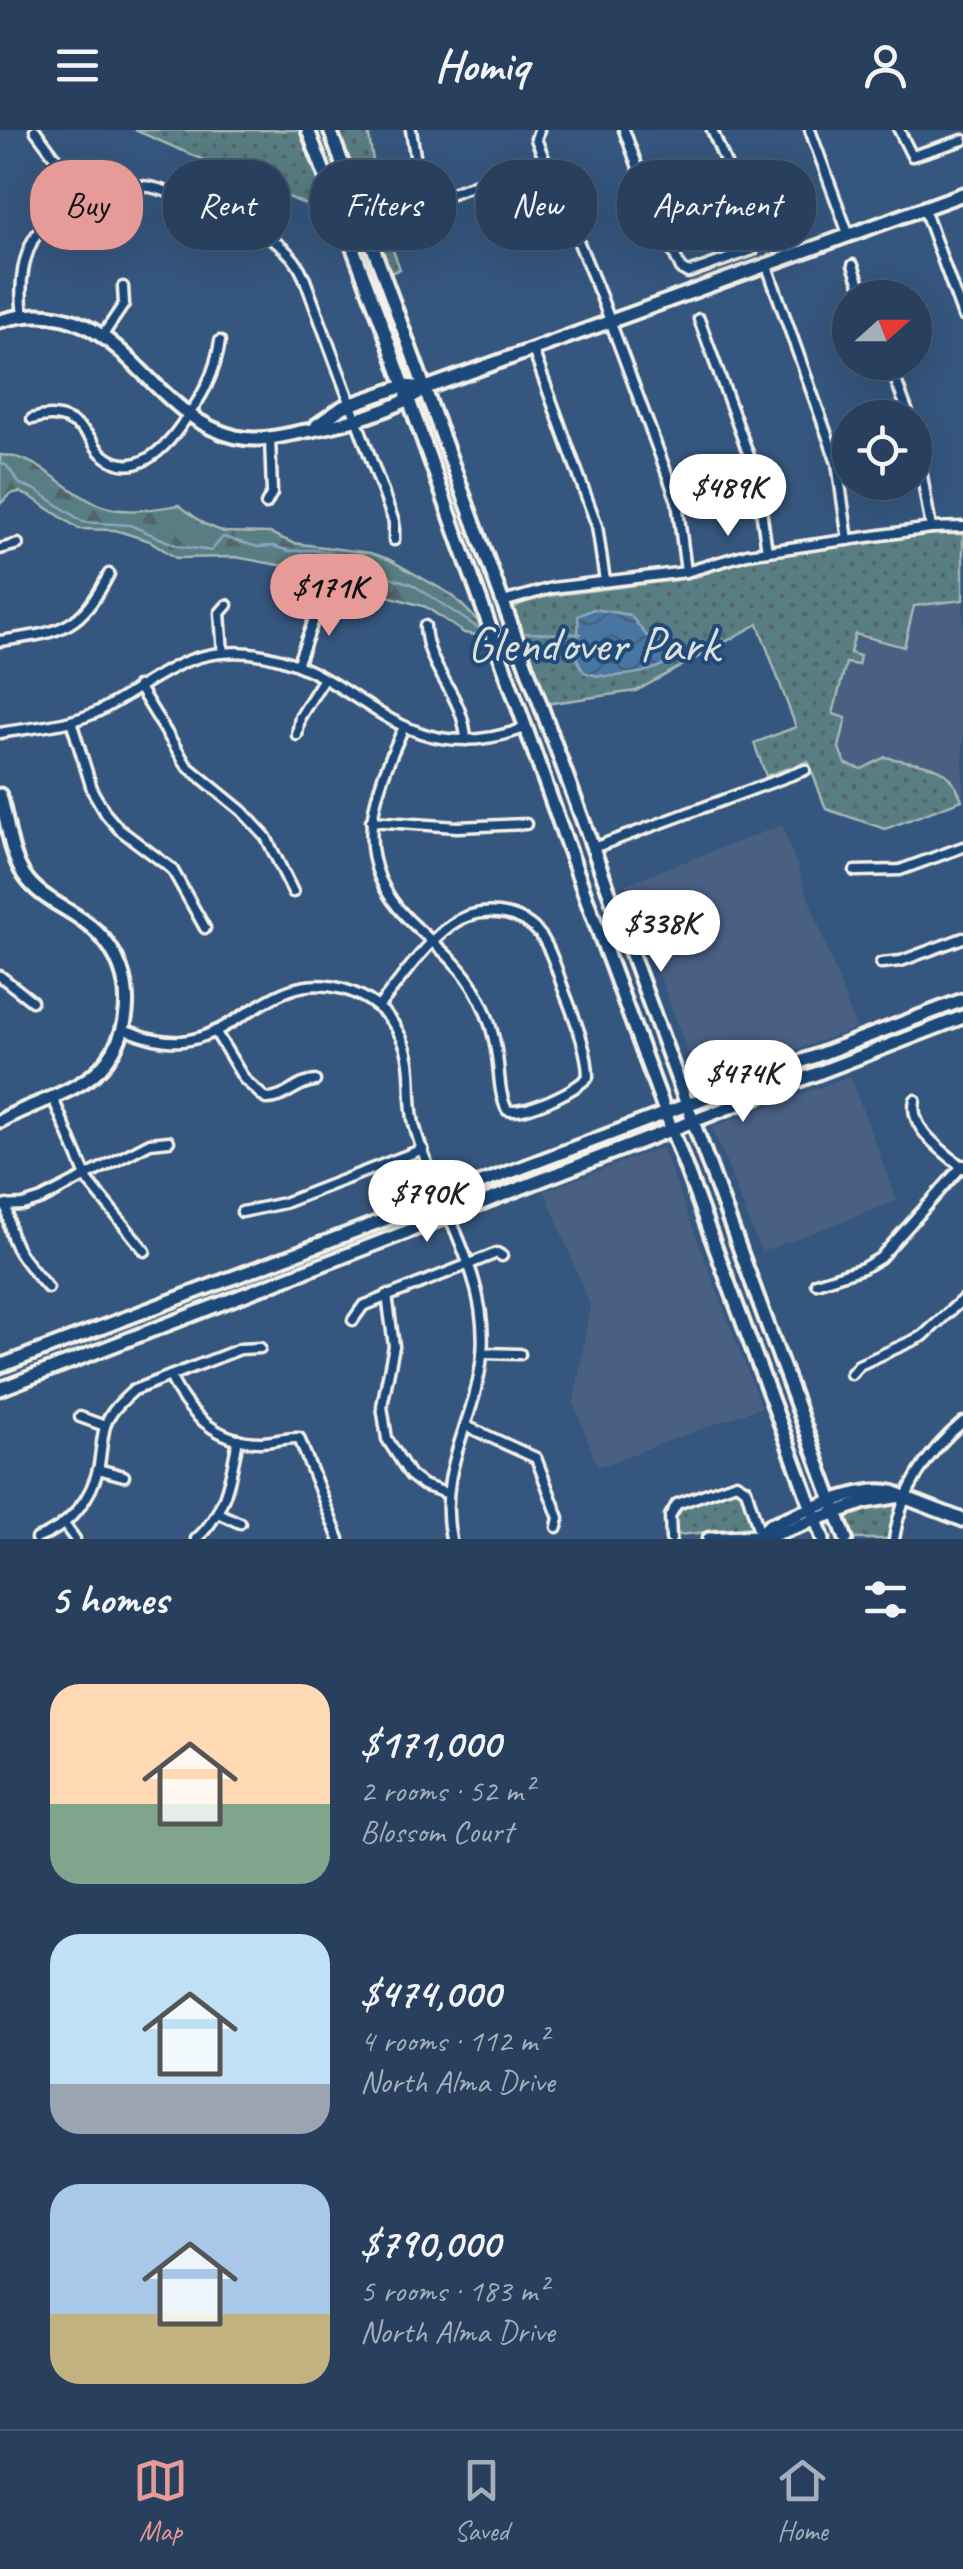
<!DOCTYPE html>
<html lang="en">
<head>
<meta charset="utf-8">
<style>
  body { margin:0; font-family:Caveat,sans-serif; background:#304764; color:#f1f3f6; height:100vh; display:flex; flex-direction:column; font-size:38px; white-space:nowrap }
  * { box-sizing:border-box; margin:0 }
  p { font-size:32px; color:#a5afbc }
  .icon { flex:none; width:55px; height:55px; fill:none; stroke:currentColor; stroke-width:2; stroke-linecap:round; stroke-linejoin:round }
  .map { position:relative; height:1409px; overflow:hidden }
  .details { display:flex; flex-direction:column; background:#28405e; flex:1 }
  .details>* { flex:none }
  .hud { position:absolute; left:30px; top:30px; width:905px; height:90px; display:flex; gap:20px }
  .needle { width:65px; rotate:69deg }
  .buttons { position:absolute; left:832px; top:150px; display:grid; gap:20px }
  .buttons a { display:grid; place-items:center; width:100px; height:100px; border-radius:50%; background:#28405e; box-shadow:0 10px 40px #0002,0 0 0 2px #445973; font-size:50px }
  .price { position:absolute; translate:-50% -85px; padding:0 22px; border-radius:35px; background:#fff; color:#222; font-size:32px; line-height:65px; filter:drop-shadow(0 2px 5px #0008) }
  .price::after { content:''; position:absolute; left:50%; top:60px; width:30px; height:22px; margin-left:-15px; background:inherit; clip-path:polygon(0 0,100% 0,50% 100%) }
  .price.on { background:#e69b98; color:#111 }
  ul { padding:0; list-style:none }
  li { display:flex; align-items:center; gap:30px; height:250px; padding:0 50px }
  li span { display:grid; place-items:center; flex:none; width:280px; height:200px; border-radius:30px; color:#555 }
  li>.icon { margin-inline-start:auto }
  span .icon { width:120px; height:120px; fill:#fffc; stroke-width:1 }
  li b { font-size:42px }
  h2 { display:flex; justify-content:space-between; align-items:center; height:120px; padding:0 50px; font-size:42px }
  .chip { padding:0 35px; border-radius:40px; background:#28405e; box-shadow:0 10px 40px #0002,0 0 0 2px #445973; font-size:35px; line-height:90px }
  .chip.on { background:#e69b98; color:#111 }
  header { display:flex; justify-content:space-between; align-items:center; height:130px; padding:0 50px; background:#28405e; font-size:45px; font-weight:700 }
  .tabs { display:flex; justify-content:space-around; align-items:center; height:140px; border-top:2px solid #445973; background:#28405e; font-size:28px; color:#a5afbc }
  .tabs a { display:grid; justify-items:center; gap:5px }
  .tabs .on { color:#e69b98 }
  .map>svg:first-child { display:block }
  .built { fill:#486183 }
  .grass { fill:url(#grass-dots); stroke:#a6b7b5; stroke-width:2.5 }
  .forest { fill:url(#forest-firs); stroke:#a6b7b5; stroke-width:2.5 }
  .water { fill:url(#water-waves); stroke:#8ca7be; stroke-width:2.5 }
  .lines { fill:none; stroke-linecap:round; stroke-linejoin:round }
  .stream { stroke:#8ca7be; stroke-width:2.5 }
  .street-casing { stroke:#f4f1e8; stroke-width:15 }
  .secondary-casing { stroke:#f4f1e8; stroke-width:19 }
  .street { stroke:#1f4a7a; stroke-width:8 }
  .secondary { stroke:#1f4a7a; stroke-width:11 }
  .labels { text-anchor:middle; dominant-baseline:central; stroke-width:8; stroke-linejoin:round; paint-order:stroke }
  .park-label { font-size:50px; fill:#dde0d9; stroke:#1f4a7a }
</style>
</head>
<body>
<header><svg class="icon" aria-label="menu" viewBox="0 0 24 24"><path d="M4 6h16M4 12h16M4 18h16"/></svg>Homiq<svg class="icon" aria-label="person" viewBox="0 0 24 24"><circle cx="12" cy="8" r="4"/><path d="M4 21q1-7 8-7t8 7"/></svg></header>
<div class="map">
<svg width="963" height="1409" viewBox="0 0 963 1409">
  <defs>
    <pattern id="grass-dots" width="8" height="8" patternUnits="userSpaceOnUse" patternTransform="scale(2.5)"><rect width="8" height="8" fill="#597d82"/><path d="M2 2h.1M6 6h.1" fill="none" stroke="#526567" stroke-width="1.8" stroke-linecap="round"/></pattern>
    <pattern id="forest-firs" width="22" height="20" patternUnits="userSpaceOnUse" patternTransform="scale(2.5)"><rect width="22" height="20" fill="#597d82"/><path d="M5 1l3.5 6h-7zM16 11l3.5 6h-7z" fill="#526567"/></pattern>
    <pattern id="water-waves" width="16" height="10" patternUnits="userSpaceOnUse" patternTransform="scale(2.5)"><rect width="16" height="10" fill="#4676a2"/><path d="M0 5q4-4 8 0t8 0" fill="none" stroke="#485f74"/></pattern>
  </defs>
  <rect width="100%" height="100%" fill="#35567e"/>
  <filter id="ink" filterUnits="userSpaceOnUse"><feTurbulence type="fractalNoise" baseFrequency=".01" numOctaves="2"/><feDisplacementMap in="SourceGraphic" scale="20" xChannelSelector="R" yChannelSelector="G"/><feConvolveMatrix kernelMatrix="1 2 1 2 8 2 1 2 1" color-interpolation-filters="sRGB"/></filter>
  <g filter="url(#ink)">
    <!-- built -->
    <g class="built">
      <path d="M 963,470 L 963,670 L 885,699 L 826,679 L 758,493 Z"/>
      <path d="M 782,695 L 856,898 L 700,954 L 625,754 Z"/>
      <path d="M 850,946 L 897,1071 L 761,1122 L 712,997 Z"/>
      <path d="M 662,1017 L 761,1277 L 598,1337 L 574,1274 L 590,1175 L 545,1061 Z"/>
    </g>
    <!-- grass -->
    <g class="grass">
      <path d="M 135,0 L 299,0 L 322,58 L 327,84 Z"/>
      <path d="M 335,0 L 368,0 L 383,93 L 400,139 L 388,144 Z"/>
      <path d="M 931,404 L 963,404 L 963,470 L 914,476 L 904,517 L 855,504 L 850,523 L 860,526 L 858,535 L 846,533 L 833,584 L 846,588 L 839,618 L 846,634 L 862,639 L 885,627 C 923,636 947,630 962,670 L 885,699 L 826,679 L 808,631 L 766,646 L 754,613 L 796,597 L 758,494 L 636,561 L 545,574 L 512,478 L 533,468 L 676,450 L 699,446 L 740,431 Z"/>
      <path d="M 737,1357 L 742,1361 L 753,1392 L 752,1397 L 679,1405 L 675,1401 L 675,1381 L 680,1377 Z"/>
      <path d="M 876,1374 L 895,1374 L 897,1380 L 891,1409 L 851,1409 L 844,1393 L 847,1383 Z"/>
    </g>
    <!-- forest -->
    <path class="forest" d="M 0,325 C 42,326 63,361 99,375 C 124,385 153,379 179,375 L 204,394 L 224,402 L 270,403 L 293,413 L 370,423 L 388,429 L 452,465 L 478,491 L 481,502 L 476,505 L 464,503 L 426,477 L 346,454 L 312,441 L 235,427 L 176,428 L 150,411 L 115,400 L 79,399 L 31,367 L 19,362 L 10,364 L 0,374 Z"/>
    <!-- water -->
    <path class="water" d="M 593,479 L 630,485 L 647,506 L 669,519 L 669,531 C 651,544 605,551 584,542 C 571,525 581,507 578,486 Z"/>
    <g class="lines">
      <!-- stream -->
      <g class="stream">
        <path d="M 0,332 L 7,336 L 20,354 L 36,360 L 83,392 L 130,395 L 178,416 L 211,421 L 223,407 L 258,417 L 273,416 L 289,421 L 313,420 L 336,424 L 364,439 L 412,454 L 478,498"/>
        <path d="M 526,503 L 581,504"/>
      </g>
      <!-- street casing -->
      <g class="street-casing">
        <g id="street">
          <path d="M 35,0 L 55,27 L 76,69"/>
          <path d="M 411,0 L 421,64 L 430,71 L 485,51 L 546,35"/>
          <path d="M 539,0 L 536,9 L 600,164 L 677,371 L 686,442"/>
          <path d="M 624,0 L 650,70 L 681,139 L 688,143 L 753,120 L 758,111 L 712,0"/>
          <path d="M 810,0 L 849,106"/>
          <path d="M 899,0 L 912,26 L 963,10"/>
          <path d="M 924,79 L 963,186"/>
          <path d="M 853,135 L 865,168"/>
          <path d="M 767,136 L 837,333 L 848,410"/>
          <path d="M 23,186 C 20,163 20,141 29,119 C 46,74 104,48 150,57 C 178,63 202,77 228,89 C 260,103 289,112 304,147 L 394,392 L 394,410"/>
          <path d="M 699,189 L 756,345 L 767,421"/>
          <path d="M 103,205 L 124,174 L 123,157"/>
          <path d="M 533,220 L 597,396 L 605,451"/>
          <path d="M 889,232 L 910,288"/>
          <path d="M 32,289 C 54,282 71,287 87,304 C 93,310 95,317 101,323 C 133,352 164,320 182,294 C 202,267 215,245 220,211"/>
          <path d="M 915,305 L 931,398"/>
          <path d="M 266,374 L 272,363 L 270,308"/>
          <path d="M 0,419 L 18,414"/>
          <path d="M 503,472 L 552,458 L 686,442 L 747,424 L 931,398 L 963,397"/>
          <path d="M 425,496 C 427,541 464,564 466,610"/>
          <path d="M 0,511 C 60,502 79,502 109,444"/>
          <path d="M 223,523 L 220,483 L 227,475"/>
          <path d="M 297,535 L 319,476 L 328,463"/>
          <path d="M 138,556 L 187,636 L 242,681 L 266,707 L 293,762"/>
          <path d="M 71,591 L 93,662 L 106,684 L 119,699 L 172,739 L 205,798"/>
          <path d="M 0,603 C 33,597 66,596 97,582 C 152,555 182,516 250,523 C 361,535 393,646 525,598"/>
          <path d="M 297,605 L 300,587 L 323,550"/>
          <path d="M 371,691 L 457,697 L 526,694"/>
          <path d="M 593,718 L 805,640"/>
          <path d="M 855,741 L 900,740 L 963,717"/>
          <path d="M 881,833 L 901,831 L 963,808"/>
          <path d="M 0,846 L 32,871"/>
          <path d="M 378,877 C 400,851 423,816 451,795 C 478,775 521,779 542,807 C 552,822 557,841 563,858 C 573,885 588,919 588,947 C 574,961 524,986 507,980 C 498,962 500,940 496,920 C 493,900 486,880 476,862 C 459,831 432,813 408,789 C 348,729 373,664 404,597"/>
          <path d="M 123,899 C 142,906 162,913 182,911 C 242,905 274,839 343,859 C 367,866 389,882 400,905 C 416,934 407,963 414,994 C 434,1071 490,1143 482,1225 C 476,1292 436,1338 451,1409"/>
          <path d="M 215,901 L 244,949 L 266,969 C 285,970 296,952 315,951"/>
          <path d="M 52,966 L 88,1051 L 145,1121"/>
          <path d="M 915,970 C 908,999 944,1021 963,1038"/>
          <path d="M 7,1075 C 8,1116 23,1129 48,1158"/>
          <path d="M 0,1076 L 23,1075 L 42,1069 L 150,1013 L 169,1011"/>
          <path d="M 242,1082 L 284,1073 L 423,1019"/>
          <path d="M 816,1153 L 863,1138 L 880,1128 L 963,1035"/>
          <path d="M 387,1165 L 394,1216 L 382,1276 L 387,1309 L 410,1345 L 423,1355 L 446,1363"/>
          <path d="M 353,1190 L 363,1176 L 497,1123 L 502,1126"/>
          <path d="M 483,1223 L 520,1224"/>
          <path d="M 851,1244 L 859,1235 L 923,1206 L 963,1169"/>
          <path d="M 170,1246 C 187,1283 217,1312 260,1312 C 274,1312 286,1307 299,1308 L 339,1409"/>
          <path d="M 80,1287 L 105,1296"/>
          <path d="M 466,1296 L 536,1328 L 559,1388 L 557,1397"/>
          <path d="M 98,1339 L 124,1346"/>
          <path d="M 218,1383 L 240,1393"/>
          <path d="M 64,1394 L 75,1409"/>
          <path d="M 36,1409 C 69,1397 92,1369 99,1335 C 101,1322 102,1308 105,1296 C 110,1281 123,1270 134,1260 L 240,1219 L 260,1218"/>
          <path d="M 196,1409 C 226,1383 231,1346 238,1309"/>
          <path d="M 671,1409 L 670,1386 L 677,1374 L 736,1353 L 746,1359 L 760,1405"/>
          <path d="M 894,1409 C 901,1362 927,1322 963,1292"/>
        </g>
      </g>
      <!-- secondary casing -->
      <g class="secondary-casing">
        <g id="secondary">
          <path d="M 308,0 L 383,197 L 587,770 L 823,1409"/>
          <path d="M 330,0 L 846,1409"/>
          <path d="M 0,191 C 119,156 142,284 236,307 C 262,313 286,304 312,300 C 351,292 392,282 426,258 L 963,64"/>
          <path d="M 317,295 L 343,277 L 404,256 L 426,258"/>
          <path d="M 0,665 C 8,692 9,722 24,745 C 42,772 74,779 96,801 C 141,843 136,919 83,952 C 58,968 26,976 0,991"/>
          <path d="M 0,1236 L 963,870"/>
          <path d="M 0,1259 L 963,887"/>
          <path d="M 760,1405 L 770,1395 C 800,1384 875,1347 901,1366 L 963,1390"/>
          <path d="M 709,1409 L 773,1405 L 865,1372 L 901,1366"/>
        </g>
      </g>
      <!-- street -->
      <use href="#street" class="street"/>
      <!-- secondary -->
      <use href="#secondary" class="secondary"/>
    </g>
  </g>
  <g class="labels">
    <!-- park labels -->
    <g class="park-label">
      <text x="593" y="514">Glendover Park</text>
    </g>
  </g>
</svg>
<div class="buttons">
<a><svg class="needle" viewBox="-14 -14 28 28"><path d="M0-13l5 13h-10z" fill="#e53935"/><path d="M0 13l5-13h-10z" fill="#a5afbc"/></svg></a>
<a><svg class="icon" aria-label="locate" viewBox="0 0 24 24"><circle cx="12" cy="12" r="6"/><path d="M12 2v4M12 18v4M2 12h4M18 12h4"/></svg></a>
</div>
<b class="price" style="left:728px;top:409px">$489K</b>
<b class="price on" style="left:329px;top:509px">$171K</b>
<b class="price" style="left:661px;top:845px">$338K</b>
<b class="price" style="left:743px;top:995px">$474K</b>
<b class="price" style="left:427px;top:1115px">$790K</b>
<div class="hud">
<a class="chip on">Buy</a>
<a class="chip">Rent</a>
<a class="chip">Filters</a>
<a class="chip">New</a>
<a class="chip">Apartment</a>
</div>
</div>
<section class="details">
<h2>5 homes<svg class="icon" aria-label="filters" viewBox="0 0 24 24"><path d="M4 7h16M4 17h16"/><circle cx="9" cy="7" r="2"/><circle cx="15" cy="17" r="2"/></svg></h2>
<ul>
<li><span style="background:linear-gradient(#ffd9b3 60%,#7fa58c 0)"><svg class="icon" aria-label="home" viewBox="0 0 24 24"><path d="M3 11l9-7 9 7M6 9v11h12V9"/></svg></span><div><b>$171,000</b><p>2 rooms · 52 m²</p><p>Blossom Court</p></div></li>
<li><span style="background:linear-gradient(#bfe0f5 75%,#9aa5b1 0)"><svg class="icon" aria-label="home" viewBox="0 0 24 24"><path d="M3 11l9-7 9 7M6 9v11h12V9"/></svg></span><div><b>$474,000</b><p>4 rooms · 112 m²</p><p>North Alma Drive</p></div></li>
<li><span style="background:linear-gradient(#a9c7e8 65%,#c2b280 0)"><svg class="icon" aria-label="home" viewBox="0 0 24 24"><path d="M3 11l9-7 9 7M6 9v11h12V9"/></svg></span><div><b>$790,000</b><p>5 rooms · 183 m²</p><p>North Alma Drive</p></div></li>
</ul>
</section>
<nav class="tabs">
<a class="on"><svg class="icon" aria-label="map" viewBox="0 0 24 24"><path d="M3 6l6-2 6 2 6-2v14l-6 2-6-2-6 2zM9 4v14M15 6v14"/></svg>Map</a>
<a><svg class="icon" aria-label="saved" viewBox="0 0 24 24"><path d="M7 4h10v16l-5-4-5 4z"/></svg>Saved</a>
<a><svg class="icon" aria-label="home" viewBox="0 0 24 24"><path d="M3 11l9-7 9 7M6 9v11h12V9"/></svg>Home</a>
</nav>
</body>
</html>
